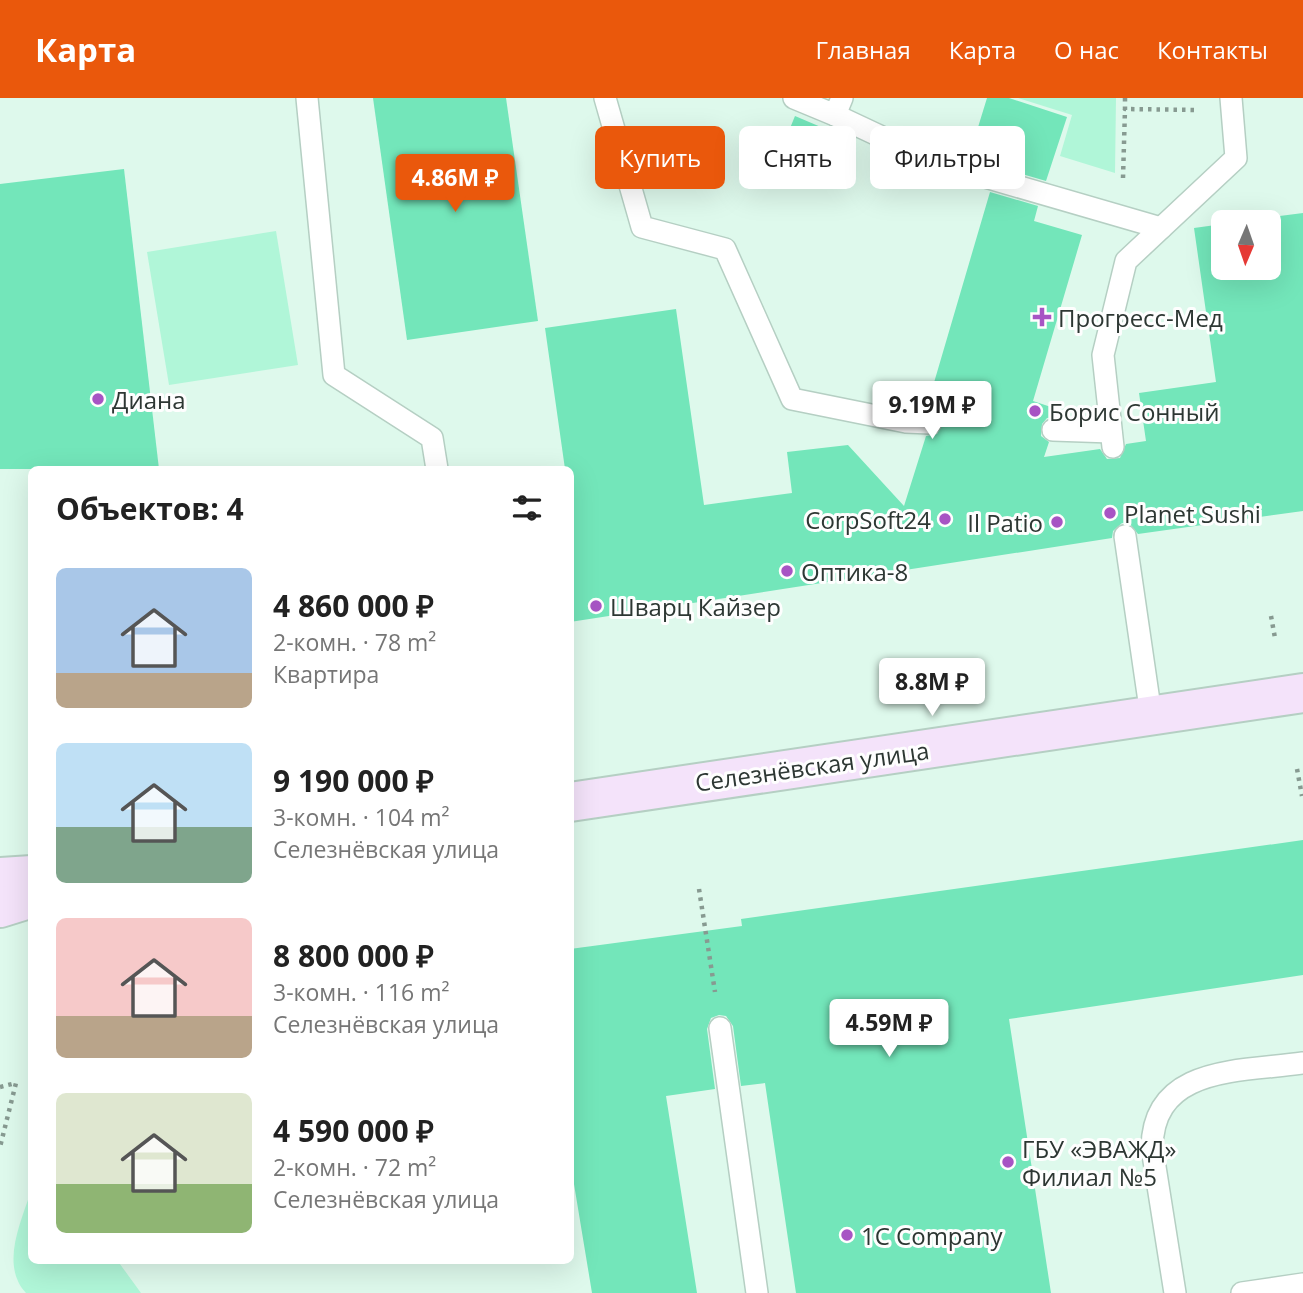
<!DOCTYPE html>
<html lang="ru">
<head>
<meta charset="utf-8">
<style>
  body { margin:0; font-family:"Open Sans",sans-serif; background:#f6f6f6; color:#222; height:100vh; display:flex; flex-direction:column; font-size:26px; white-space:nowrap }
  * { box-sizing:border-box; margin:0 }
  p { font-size:23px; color:#767676 }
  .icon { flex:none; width:38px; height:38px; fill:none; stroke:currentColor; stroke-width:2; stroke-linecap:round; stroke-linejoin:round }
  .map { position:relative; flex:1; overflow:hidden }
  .sheet { position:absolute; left:28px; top:368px; width:546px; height:798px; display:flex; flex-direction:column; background:#fff; border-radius:10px; box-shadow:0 7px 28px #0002 }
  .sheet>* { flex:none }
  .banner { position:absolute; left:595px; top:28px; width:602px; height:63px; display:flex; gap:14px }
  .needle { width:46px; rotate:182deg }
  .controls { position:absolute; left:1211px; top:112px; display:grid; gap:14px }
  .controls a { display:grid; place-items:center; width:70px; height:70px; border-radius:10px; background:#fff; box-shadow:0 7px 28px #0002; font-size:35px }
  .price { position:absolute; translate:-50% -60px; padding:0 16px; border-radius:7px; background:#fff; color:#222; font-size:23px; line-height:46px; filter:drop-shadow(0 2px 4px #0008) }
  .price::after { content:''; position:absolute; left:50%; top:42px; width:21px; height:16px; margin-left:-10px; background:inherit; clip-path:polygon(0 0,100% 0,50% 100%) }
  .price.current { background:#ea580c; color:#fff }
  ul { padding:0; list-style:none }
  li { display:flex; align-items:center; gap:21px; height:175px; padding:0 28px }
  li span { display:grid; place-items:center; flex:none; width:196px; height:140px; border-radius:10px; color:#555 }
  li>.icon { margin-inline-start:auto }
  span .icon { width:84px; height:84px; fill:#fffc; stroke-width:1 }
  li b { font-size:30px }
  h2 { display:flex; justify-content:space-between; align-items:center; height:84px; padding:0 28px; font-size:30px }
  .tag { padding:0 24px; border-radius:10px; background:#fff; box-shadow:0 7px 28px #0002; font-size:24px; line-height:63px }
  .tag.current { background:#ea580c; color:#fff }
  header { display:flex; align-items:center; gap:42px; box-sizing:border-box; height:98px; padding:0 35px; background:#ea580c; color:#fff }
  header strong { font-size:33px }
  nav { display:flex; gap:38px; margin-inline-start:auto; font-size:24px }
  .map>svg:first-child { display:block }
  .green { fill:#b0f6d8 }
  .building { fill:#73e6ba }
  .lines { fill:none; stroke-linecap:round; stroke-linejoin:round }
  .lane-casing { stroke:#b5cfc3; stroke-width:24 }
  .secondary-casing { stroke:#b5cfc3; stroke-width:42 }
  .path { stroke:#879a91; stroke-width:4.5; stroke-dasharray:3.5 5; stroke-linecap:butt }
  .lane { stroke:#fff; stroke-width:21 }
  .secondary { stroke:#f4e3fa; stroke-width:38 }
  .poi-dot { fill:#a754c4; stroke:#fefefe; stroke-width:2.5 }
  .labels { text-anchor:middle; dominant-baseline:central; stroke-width:6; stroke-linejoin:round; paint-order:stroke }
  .poi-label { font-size:24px; fill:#2d3733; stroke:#fefefe; text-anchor:start }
  .street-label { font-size:24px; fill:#2d3733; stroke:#fefefe }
</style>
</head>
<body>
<header>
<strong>Карта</strong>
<nav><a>Главная</a><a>Карта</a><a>О нас</a><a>Контакты</a></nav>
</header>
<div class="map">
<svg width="1303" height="1195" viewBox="0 0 1303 1195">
  <rect width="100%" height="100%" fill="#def9ec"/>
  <!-- green -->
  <g class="green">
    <path d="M 1018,0 L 1116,0 L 1115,75 L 1060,58 L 1072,17 Z"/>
    <path d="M 276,133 L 298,267 L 169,287 L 147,154 Z"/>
    <path d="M 31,1093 L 32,1162 L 117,1162 L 141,1195 L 26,1195 C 0,1167 21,1124 31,1093 Z"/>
  </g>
  <!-- building -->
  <g class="building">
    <path d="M 373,0 L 506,0 L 538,223 L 407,242 Z"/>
    <path d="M 987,0 L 1009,0 L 1067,19 L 1046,83 L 998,69 L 1004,48 L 975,39 Z"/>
    <path d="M 795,18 L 835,35 L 815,83 L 775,67 Z"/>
    <path d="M 124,71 L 159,371 L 0,371 L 0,86 Z"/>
    <path d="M 990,94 L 1038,108 L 1034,123 L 1082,137 L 1033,303 L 1060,312 L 1058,319 L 1047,320 L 1042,326 L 1041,338 L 1049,344 L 1044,359 L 1100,351 L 1107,361 L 1120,360 L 1126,346 L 1146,343 L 1139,295 L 1216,284 L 1194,130 L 1223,126 L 1223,170 L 1269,170 L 1269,124 L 1235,124 L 1303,115 L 1303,413 L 1138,436 L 1130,426 L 1122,425 L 1113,433 L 1112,440 L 570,524 L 570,371 L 565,371 L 545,230 L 676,211 L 704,407 L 792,395 L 787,354 L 848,347 L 904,408 L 926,338 L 937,336 L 943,326 L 941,318 L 934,313 L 941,289 L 933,288 Z"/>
    <path d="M 1303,742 L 1303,877 L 1009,921 L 1051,1195 L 796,1195 L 765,985 L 741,988 L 733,928 L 726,918 L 719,917 L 711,920 L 707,931 L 715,991 L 666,998 L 697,1195 L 592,1195 L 570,1062 L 570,851 L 742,828 L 741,821 Z"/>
  </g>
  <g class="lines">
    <!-- lane casing -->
    <g class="lane-casing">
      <g id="lane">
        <path d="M 307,0 L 334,277 L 432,340 L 437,371"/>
        <path d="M 605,0 L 642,129 L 725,151 L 792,301 L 906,324 L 930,325"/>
        <path d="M 794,0 L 835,17 L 842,0"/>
        <path d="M 835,17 L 937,65 L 1161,130"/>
        <path d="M 1053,332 L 1111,334"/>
        <path d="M 1113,349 L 1103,257 L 1126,163 L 1236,60 L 1231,0"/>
        <path d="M 1125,438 L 1151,617"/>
        <path d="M 720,930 L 757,1195"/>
        <path d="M 1175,1195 L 1152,1050 C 1153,967 1241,974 1303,965"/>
        <path d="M 1242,1195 L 1303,1186"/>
      </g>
    </g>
    <!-- secondary casing -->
    <g class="secondary-casing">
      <g id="secondary">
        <path d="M 570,704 L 1303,595"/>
        <path d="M 0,779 L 32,777"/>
        <path d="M 0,810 L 32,800"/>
      </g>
    </g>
    <!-- path -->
    <g class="path">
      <path d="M 1125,0 L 1125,11 L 1197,12"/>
      <path d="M 1123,80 L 1125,11"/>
      <path d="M 1271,518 L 1275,540"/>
      <path d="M 1297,671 L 1302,698"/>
      <path d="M 699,791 L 715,894"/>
      <path d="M 0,989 L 16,985 L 0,1049"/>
    </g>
    <!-- lane -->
    <use href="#lane" class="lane"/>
    <!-- secondary -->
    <use href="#secondary" class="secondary"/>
  </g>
  <!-- markers -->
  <g class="poi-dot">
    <path d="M1038.5 208.5h7v7h7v7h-7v7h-7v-7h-7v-7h7z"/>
    <circle cx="98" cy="301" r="7"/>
    <circle cx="1035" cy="313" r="7"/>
    <circle cx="1110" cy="415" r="7"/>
    <circle cx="945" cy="421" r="7"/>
    <circle cx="1057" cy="424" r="7"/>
    <circle cx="787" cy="473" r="7"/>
    <circle cx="596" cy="508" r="7"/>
    <circle cx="1008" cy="1064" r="7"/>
    <circle cx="847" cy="1137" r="7"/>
  </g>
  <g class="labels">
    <!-- poi labels -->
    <g class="poi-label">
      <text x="1058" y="219">Прогресс-Мед</text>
      <text x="112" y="301">Диана</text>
      <text x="1049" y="313">Борис Сонный</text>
      <text x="1124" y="415">Planet Sushi</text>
      <text x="931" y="421" text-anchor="end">CorpSoft24</text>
      <text x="1043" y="424" text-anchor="end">Il Patio</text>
      <text x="801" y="473">Оптика-8</text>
      <text x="610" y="508">Шварц Кайзер</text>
      <text x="1022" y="1050">ГБУ «ЭВАЖД»<tspan x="1022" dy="28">Филиал №5</tspan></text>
      <text x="861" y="1137">1C Company</text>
    </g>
    <!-- street labels -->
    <g class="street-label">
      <text transform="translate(812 668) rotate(-8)">Селезнёвская улица</text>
    </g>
  </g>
</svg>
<div class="controls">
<a><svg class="needle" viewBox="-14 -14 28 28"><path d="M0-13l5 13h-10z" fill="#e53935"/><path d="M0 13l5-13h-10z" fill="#767676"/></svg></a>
</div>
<b class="price current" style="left:455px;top:116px">4.86M ₽</b>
<b class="price" style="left:932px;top:343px">9.19M ₽</b>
<b class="price" style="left:932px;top:620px">8.8M ₽</b>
<b class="price" style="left:889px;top:961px">4.59M ₽</b>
<div class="banner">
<a class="tag current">Купить</a>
<a class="tag">Снять</a>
<a class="tag">Фильтры</a>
</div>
<section class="sheet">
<h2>Объектов: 4<svg class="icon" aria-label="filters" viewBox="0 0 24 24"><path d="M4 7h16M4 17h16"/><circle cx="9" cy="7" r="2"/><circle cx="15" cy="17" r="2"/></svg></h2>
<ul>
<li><span style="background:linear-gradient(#a9c7e8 75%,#b9a48a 0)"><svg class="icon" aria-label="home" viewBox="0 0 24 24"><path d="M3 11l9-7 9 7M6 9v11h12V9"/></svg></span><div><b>4 860 000 ₽</b><p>2-комн. · 78 m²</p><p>Квартира</p></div></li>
<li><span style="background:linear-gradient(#bfe0f5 60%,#7fa58c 0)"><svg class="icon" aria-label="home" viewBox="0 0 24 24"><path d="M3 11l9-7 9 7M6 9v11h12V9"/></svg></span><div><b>9 190 000 ₽</b><p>3-комн. · 104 m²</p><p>Селезнёвская улица</p></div></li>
<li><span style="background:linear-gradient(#f6c9c9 70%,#b9a48a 0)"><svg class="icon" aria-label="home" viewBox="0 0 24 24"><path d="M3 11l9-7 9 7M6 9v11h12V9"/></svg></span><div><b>8 800 000 ₽</b><p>3-комн. · 116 m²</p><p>Селезнёвская улица</p></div></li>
<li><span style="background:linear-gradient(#dfe7d0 65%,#8fb573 0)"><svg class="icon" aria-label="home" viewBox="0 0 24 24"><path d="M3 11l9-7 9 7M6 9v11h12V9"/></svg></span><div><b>4 590 000 ₽</b><p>2-комн. · 72 m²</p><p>Селезнёвская улица</p></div></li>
</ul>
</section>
</div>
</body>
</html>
